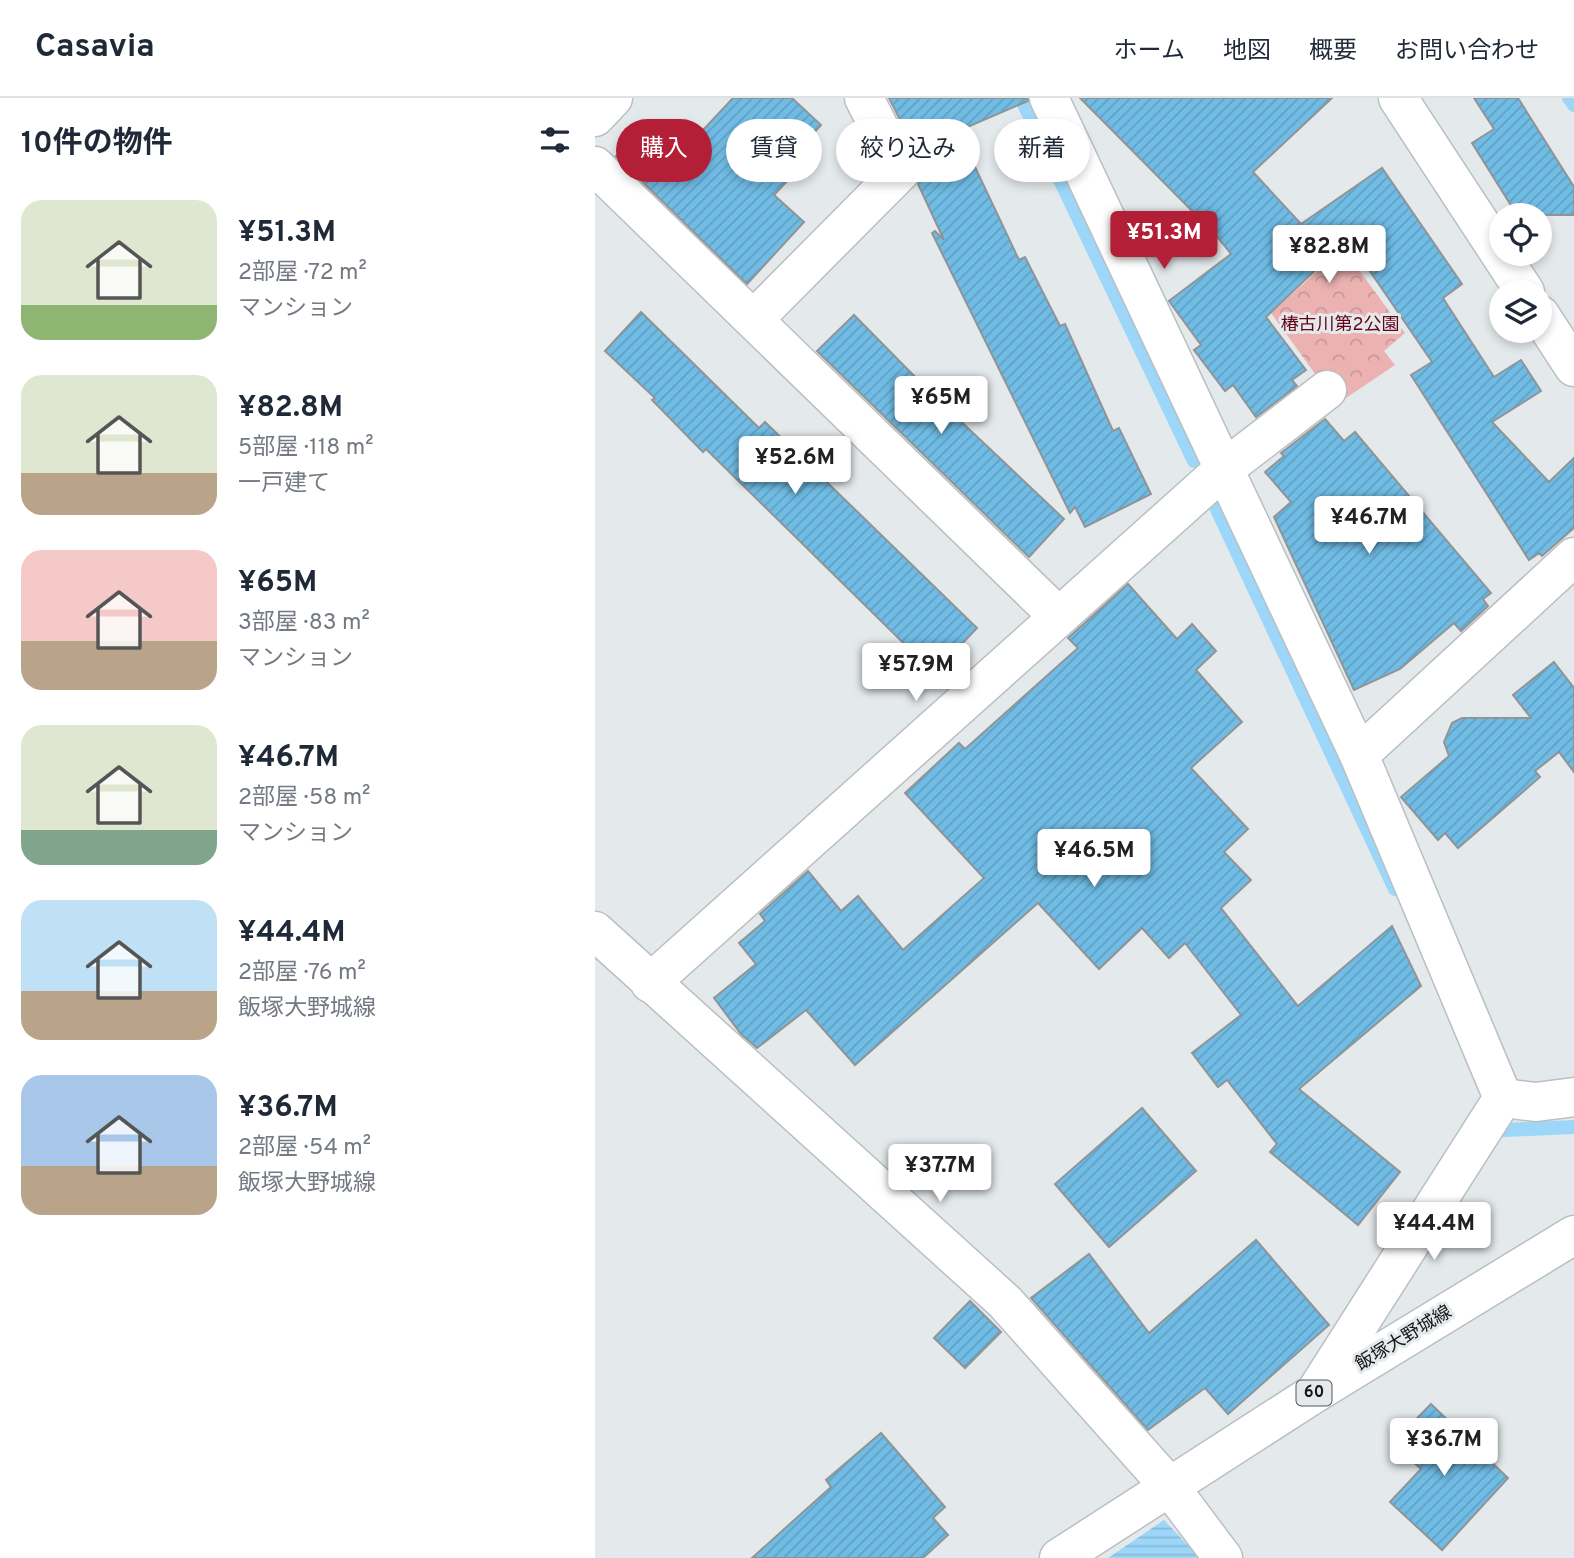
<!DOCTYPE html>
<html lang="ja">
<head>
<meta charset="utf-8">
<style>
  body { margin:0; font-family:Overpass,"Noto Sans JP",sans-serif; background:#f2f2f3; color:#1f2937; height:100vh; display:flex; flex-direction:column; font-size:26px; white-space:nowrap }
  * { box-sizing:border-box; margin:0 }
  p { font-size:23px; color:#747a83 }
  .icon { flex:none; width:38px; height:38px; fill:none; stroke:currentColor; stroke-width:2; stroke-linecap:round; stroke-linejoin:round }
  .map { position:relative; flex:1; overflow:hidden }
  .sheet { display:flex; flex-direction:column; background:#fff; width:595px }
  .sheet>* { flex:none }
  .banner { position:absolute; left:21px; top:21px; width:665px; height:63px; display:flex; gap:14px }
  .fabs { position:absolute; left:894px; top:105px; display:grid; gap:14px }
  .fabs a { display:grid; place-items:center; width:63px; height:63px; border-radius:50%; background:#fff; box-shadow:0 4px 10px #0003; font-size:35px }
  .price { position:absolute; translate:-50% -60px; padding:0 16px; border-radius:7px; background:#fff; color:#222; font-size:23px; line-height:46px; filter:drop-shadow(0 2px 4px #0008) }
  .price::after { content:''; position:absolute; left:50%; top:42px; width:21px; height:16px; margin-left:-10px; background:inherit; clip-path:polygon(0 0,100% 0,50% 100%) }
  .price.selected { background:#b21f36; color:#fff }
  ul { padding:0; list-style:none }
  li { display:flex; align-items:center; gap:21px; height:175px; padding:0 21px }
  li span { display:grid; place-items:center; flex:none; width:196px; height:140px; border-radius:21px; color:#555 }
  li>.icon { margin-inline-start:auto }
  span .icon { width:84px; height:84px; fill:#fffc; stroke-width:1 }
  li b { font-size:30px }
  h2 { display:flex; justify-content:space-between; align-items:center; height:84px; padding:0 21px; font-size:30px }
  .pill { padding:0 24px; border-radius:32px; background:#fff; box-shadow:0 4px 10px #0003; font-size:24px; line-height:63px }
  .pill.selected { background:#b21f36; color:#fff }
  header { display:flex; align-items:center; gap:42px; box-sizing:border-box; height:98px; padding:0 35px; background:#fff; border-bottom:2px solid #e0e1e3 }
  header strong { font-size:33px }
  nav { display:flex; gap:38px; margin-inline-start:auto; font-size:24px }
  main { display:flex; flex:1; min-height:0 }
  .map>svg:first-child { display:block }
  .forest { fill:url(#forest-crowns) }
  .water { fill:url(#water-rules) }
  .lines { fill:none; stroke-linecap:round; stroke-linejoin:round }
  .stream { stroke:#9cd7f9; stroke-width:14 }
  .building { fill:url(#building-hatch); stroke:#909497; stroke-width:2 }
  .street-casing { stroke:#babfc1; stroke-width:41 }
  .primary-casing { stroke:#babfc1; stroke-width:41 }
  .street { stroke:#fff; stroke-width:38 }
  .primary { stroke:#fff; stroke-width:38 }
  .labels { text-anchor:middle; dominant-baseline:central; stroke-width:6; stroke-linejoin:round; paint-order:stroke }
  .shield { fill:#e4e9eb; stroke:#525557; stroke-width:2 }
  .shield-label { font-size:16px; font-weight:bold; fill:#141617 }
  .park-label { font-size:18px; fill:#650418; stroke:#e4e9eb }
  .street-label { font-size:18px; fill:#141617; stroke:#e4e9eb }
</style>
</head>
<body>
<header>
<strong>Casavia</strong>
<nav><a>ホーム</a><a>地図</a><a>概要</a><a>お問い合わせ</a></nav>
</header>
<main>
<section class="sheet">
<h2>10件の物件<svg class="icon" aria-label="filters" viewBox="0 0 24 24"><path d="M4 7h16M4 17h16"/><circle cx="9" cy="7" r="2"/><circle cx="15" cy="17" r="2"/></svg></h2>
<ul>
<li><span style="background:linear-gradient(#dfe7d0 75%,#8fb573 0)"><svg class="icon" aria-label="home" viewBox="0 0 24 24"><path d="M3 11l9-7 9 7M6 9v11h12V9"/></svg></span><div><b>¥51.3M</b><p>2部屋 · 72 m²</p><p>マンション</p></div></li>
<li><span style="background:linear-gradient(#dfe7d0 70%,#b9a48a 0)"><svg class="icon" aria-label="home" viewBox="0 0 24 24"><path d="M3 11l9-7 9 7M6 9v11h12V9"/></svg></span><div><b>¥82.8M</b><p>5部屋 · 118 m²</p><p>一戸建て</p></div></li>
<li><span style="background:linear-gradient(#f6c9c9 65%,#b9a48a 0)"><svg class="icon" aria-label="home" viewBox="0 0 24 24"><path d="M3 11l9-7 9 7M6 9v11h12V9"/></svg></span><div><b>¥65M</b><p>3部屋 · 83 m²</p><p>マンション</p></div></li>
<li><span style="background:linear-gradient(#dfe7d0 75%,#7fa58c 0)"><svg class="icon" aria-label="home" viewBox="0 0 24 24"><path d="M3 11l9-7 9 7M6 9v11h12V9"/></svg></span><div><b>¥46.7M</b><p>2部屋 · 58 m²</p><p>マンション</p></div></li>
<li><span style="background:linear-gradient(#bfe0f5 65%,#b9a48a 0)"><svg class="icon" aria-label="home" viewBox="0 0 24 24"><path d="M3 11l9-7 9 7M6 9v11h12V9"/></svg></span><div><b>¥44.4M</b><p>2部屋 · 76 m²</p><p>飯塚大野城線</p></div></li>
<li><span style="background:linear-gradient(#a9c7e8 65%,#b9a48a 0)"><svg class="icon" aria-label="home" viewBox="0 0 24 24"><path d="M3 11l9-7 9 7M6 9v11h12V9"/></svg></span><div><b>¥36.7M</b><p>2部屋 · 54 m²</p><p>飯塚大野城線</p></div></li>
</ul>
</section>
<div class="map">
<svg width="979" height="1460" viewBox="0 0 979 1460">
  <defs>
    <pattern id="forest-crowns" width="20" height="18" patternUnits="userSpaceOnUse" patternTransform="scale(1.75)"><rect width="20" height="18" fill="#ebb2b1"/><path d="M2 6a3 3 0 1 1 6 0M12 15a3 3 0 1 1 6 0" fill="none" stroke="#c99898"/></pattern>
    <pattern id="water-rules" width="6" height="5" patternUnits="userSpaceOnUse" patternTransform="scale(1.75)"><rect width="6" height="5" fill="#9cd7f9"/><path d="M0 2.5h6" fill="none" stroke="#86b8d5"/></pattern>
    <pattern id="building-hatch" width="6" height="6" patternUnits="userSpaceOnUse" patternTransform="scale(1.75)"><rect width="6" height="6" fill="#70bce5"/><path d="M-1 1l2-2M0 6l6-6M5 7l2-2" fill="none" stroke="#60a1c4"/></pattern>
  </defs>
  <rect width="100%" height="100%" fill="#e4e9eb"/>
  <!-- forest -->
  <path class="forest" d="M 748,150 L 810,235 L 789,253 L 800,267 L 742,306 L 676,215 Z"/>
  <!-- water -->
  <path class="water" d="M 569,1422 L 605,1460 L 513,1460 Z"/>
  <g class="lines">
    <!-- stream -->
    <g class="stream">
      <path d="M 426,0 L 599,363"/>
      <path d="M 974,0 L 979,7"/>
      <path d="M 619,405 L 800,791"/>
      <path d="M 909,1032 L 979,1029"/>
    </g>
  </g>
  <!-- building -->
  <g class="building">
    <path d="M 138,0 L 197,0 L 226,27 L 201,55 L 210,64 L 179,97 L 209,124 L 152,186 L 21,58 L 47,31 L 80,62 Z"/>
    <path d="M 294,0 L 432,0 L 433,3 L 363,33 L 424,162 L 430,159 L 465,228 L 470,226 L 518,333 L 524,330 L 556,396 L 490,429 L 480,409 L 475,415 L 337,135 L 340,133 L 349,142 L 323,86 L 328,76 L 326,63 Z"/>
    <path d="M 485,0 L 737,0 L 658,74 L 706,126 L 787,70 L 867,186 L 848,200 L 899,279 L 926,262 L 946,293 L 897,324 L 954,384 L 979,360 L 979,430 L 947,458 L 944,455 L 934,462 L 816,277 L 837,264 L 753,141 L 671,219 L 711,272 L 697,282 L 702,288 L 661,319 L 638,287 L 630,293 L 599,252 L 606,247 L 574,203 L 636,156 L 620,136 Z"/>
    <path d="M 879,0 L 923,0 L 979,89 L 979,117 L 922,117 L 877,45 L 899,31 Z"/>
    <path d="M 46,214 L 164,330 L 170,324 L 382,530 L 339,575 L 111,351 L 108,354 L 57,302 L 60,300 L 10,253 Z"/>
    <path d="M 259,217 L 340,299 L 469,421 L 434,459 L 222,253 Z"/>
    <path d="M 730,321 L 749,343 L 760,334 L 896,495 L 888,501 L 893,508 L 866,533 L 859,525 L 805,571 L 759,592 L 679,419 L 696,404 L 670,374 L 689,358 L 686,355 Z"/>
    <path d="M 533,486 L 582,541 L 597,526 L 621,553 L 601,572 L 647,624 L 596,670 L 653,731 L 629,754 L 656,782 L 626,810 L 703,908 L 797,828 L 826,888 L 704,991 L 805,1074 L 763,1127 L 675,1054 L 682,1046 L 632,982 L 623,989 L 597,955 L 646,917 L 590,845 L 574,860 L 547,830 L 504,871 L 443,805 L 260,967 L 211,912 L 162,950 L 146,936 L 119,900 L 161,866 L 144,845 L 170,823 L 165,816 L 213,773 L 246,813 L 263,798 L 308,852 L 389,780 L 310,695 L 364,645 L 370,651 L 483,550 L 473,540 Z"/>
    <path d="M 959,564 L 979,590 L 979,674 L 964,654 L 940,673 L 945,679 L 863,750 L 850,735 L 843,742 L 806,699 L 854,658 L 849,644 L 857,625 L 867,620 L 936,620 L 918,597 Z"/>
    <path d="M 547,1010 L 601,1073 L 514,1149 L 460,1086 Z"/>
    <path d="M 661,1142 L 734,1227 L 633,1316 L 610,1290 L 553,1332 L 436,1200 L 494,1156 L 554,1235 Z"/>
    <path d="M 375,1203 L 406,1234 L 370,1270 L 339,1240 Z"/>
    <path d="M 836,1306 L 913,1380 L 847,1452 L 795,1404 L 826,1371 L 798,1345 Z"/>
    <path d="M 286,1335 L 350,1409 L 338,1420 L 353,1437 L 328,1460 L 157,1460 L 236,1389 L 231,1382 Z"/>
  </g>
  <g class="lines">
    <!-- street casing -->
    <g class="street-casing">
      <g id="street">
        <path d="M 454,0 L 764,657 L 908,1000"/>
        <path d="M 803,0 L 930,194"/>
        <path d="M 0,19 L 18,0"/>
        <path d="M 0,68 L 463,518"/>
        <path d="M 945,217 L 979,269"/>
        <path d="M 159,221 L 306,73 L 269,0"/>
        <path d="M 764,657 L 979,459"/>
        <path d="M 0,833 L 410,1204 L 574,1388 L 628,1460"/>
        <path d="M 55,885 L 629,371 L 732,292"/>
        <path d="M 908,1000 L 941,1004 L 979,999"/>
        <path d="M 720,1295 L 908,1000"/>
      </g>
    </g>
    <!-- primary casing -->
    <g class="primary-casing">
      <path id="primary" d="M 464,1460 L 720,1295 L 979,1137"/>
    </g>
    <!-- street -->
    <use href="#street" class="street"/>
    <!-- primary -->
    <use href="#primary" class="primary"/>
  </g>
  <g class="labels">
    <!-- shield labels -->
    <rect class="shield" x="701.5" y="1282.5" width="35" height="25" rx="5"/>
    <g class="shield-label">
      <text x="719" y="1295">60</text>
    </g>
    <!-- park labels -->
    <g class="park-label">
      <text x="745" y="227">椿古川第2公園</text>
    </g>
    <!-- street labels -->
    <g class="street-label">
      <text transform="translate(809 1241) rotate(-31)">飯塚大野城線</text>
    </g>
  </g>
</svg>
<div class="fabs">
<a><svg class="icon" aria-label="locate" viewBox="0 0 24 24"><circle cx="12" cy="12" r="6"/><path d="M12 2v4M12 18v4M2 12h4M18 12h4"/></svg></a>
<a><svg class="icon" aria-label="layers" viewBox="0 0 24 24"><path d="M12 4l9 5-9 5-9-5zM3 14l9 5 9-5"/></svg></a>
</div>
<b class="price selected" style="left:569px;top:173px">¥51.3M</b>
<b class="price" style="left:734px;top:187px">¥82.8M</b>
<b class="price" style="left:346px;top:338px">¥65M</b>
<b class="price" style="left:200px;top:398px">¥52.6M</b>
<b class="price" style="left:774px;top:458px">¥46.7M</b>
<b class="price" style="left:321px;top:605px">¥57.9M</b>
<b class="price" style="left:499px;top:791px">¥46.5M</b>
<b class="price" style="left:345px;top:1106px">¥37.7M</b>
<b class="price" style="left:839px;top:1164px">¥44.4M</b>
<b class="price" style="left:849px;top:1380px">¥36.7M</b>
<div class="banner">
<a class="pill selected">購入</a>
<a class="pill">賃貸</a>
<a class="pill">絞り込み</a>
<a class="pill">新着</a>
</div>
</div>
</main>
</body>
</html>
